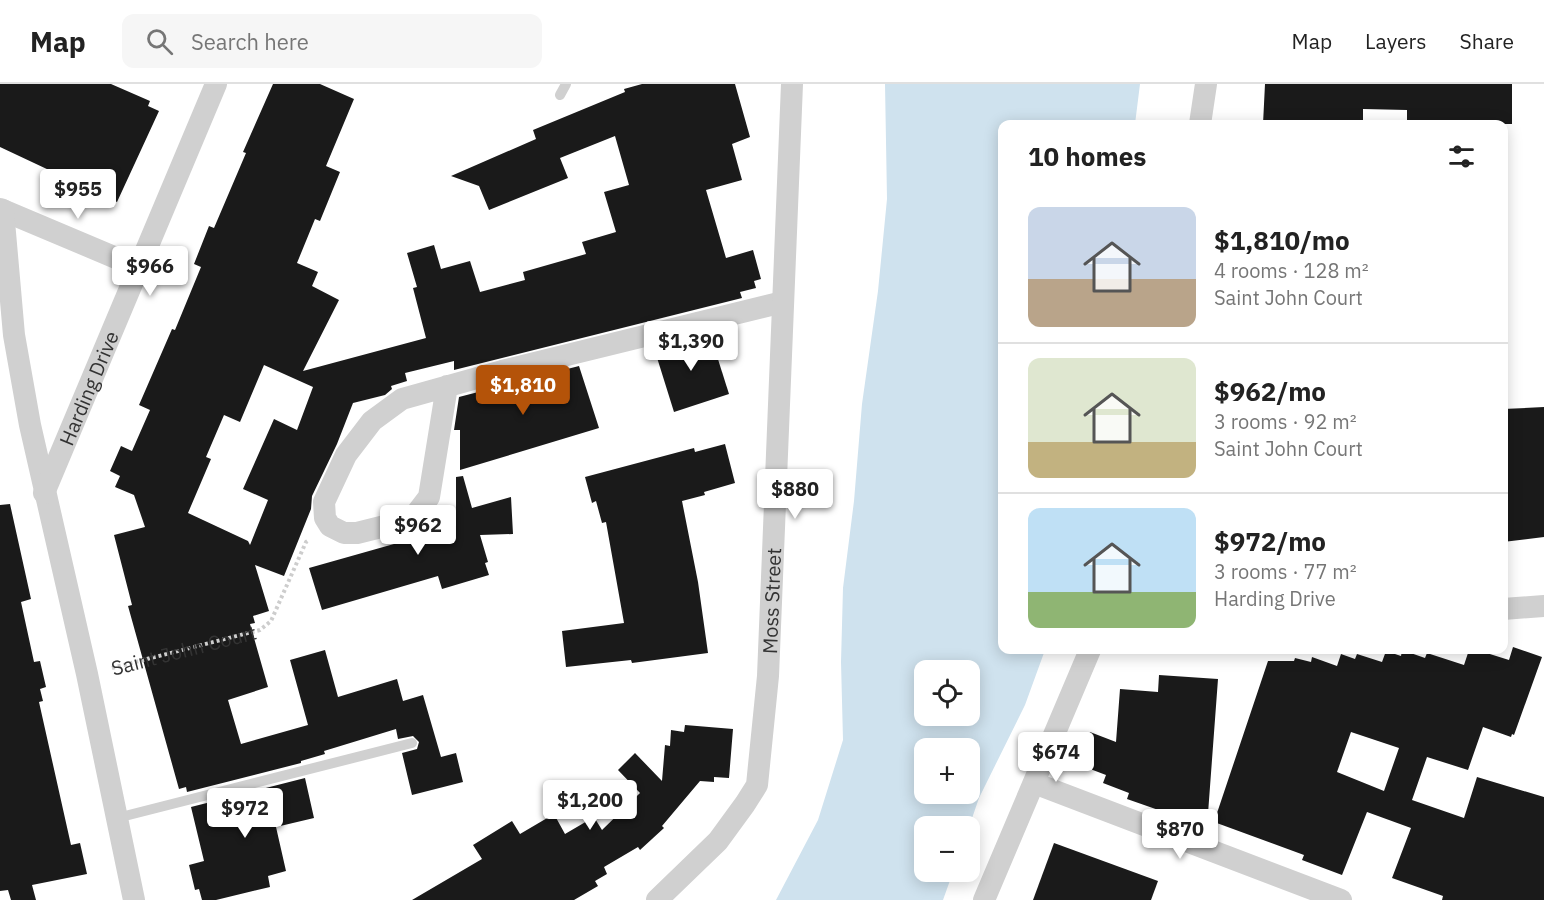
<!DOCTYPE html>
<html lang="en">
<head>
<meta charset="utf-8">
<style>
  body { margin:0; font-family:"IBM Plex Sans",sans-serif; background:#f6f6f6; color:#222; height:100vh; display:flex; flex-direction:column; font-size:22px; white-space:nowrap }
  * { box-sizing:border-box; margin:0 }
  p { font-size:20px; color:#767676 }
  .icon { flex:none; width:33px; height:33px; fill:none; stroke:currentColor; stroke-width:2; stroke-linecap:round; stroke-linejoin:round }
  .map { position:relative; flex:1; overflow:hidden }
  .sheet { position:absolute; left:998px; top:36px; width:510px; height:534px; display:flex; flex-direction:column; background:#fff; border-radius:12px; box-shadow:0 3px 15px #0003 }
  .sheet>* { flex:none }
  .controls { position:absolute; left:914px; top:576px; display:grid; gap:12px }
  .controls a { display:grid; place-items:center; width:66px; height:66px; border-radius:12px; background:#fff; box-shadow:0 3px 15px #0003; font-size:30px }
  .price { position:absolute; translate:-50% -51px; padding:0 14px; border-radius:6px; background:#fff; color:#222; font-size:20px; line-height:39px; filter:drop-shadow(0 2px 3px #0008) }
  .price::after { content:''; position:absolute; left:50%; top:36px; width:18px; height:14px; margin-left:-9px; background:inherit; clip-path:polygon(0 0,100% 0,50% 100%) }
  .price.on { background:#b45309; color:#fff }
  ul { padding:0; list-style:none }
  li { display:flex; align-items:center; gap:18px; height:150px; padding:0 30px }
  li+li { border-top:2px solid #e0e0e0 }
  li span { display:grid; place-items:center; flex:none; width:168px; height:120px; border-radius:12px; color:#555 }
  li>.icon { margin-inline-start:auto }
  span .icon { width:72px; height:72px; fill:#fffc; stroke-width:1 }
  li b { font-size:26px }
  h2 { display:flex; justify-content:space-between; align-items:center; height:72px; padding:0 30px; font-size:26px }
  header { display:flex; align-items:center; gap:36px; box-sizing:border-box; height:84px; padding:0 30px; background:#fff; border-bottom:2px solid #e0e0e0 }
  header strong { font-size:28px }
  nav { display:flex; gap:33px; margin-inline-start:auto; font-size:21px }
  .search { width:420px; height:54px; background:#f6f6f6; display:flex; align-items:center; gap:15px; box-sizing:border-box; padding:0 21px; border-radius:12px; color:#767676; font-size:22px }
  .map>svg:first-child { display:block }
  .water { fill:#cfe2ee; fill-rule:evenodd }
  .building { fill:#1a1a1a; fill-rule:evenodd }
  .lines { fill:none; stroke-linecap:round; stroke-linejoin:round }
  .path { stroke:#cdcdcd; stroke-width:4; stroke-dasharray:3 3; stroke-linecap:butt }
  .service { stroke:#d0d0d0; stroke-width:10 }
  .minor { stroke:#d0d0d0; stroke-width:22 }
  .labels { text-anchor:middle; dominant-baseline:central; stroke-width:6; stroke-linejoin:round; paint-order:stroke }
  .street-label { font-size:20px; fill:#333; stroke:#fff }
</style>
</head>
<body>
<header>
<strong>Map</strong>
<div class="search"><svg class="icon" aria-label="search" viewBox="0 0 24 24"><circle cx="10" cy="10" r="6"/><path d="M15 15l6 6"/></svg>Search here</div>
<nav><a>Map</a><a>Layers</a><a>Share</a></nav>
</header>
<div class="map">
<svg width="1544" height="816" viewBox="0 0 1544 816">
  <rect width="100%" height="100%" fill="#fff"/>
  <!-- water -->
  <path class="water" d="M 885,0 L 1140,0 L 1135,40 L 1002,40 L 1002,566 L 1045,566 L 1025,621 L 979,714 L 969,743 L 924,742 L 924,788 L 953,788 L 943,816 L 776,816 L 818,736 L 843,656 L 841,578 L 843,504 L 854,417 L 862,320 L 878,207 L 887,115 ZM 924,586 L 969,586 L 969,632 L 924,632 ZM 924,664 L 969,664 L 969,710 L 924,710 Z"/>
  <!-- building -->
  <g class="building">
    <path d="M 0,0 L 111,0 L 150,17 L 148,22 L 159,27 L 117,118 L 0,63 Z"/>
    <path d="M 273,0 L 320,0 L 354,15 L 326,82 L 340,88 L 320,137 L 315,135 L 297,179 L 318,188 L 312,202 L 339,216 L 303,287 L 426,254 L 413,204 L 417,203 L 407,169 L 434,161 L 441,185 L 470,177 L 480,208 L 525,196 L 523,188 L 586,170 L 582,158 L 616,148 L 604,108 L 629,101 L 615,52 L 560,74 L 568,94 L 489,126 L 479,102 L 451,92 L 536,55 L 533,46 L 625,8 L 624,5 L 642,0 L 735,0 L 750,53 L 732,60 L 742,96 L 706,106 L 726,174 L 753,166 L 761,195 L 754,197 L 756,204 L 740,208 L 742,214 L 454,286 L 454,277 L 405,289 L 407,297 L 391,302 L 392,305 L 385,311 L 353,319 L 337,360 L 312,412 L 311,425 L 284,492 L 255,481 L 269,527 L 253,532 L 255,539 L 250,540 L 268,603 L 228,616 L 241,660 L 308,641 L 290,576 L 325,566 L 338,613 L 397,595 L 403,617 L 423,611 L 441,673 L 456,669 L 463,698 L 412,711 L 402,669 L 417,665 L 419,658 L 413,652 L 398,655 L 396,645 L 324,667 L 325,670 L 301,677 L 301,679 L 187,708 L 186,703 L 179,705 L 128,522 L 132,521 L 114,451 L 145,443 L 134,411 L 115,403 L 120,392 L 110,387 L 121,362 L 132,367 L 150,326 L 139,321 L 172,245 L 175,246 L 201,183 L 194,180 L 209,142 L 214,144 L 246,69 L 243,68 ZM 264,281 L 313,303 L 297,346 L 274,335 L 243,405 L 268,416 L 250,461 L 248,457 L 188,429 L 211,375 L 206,373 L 224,331 L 240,338 Z"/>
    <path d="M 1265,0 L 1512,0 L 1512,40 L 1407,40 L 1407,26 L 1363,25 L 1363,40 L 1263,40 Z"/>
    <path d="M 710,250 L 729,310 L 674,328 L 654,264 Z"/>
    <path d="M 579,282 L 599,344 L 460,386 L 460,346 L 454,346 L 459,313 Z"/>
    <path d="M 1544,323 L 1544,453 L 1503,458 L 1503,325 Z"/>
    <path d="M 725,360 L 735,399 L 704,408 L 705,411 L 682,417 L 698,498 L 708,569 L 632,579 L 631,576 L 566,583 L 562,547 L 624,539 L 606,438 L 602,439 L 596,417 L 592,419 L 585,393 L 694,364 L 695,368 Z"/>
    <path d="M 463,392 L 472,424 L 511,413 L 513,450 L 480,451 L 488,478 L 485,479 L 489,491 L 442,505 L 438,492 L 322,526 L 309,484 L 447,445 L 450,458 L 454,458 L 454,442 L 456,442 L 456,393 Z"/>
    <path d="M 10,420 L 31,515 L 21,518 L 34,578 L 40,577 L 46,603 L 40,605 L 43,617 L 39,618 L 71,761 L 80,759 L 87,790 L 32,801 L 36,816 L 11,816 L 8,806 L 0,807 L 0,421 Z"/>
    <path d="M 1513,563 L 1542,573 L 1514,651 L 1512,650 L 1511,653 L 1483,643 L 1468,686 L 1427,673 L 1412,716 L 1464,734 L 1477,693 L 1544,713 L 1544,816 L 1442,816 L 1443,812 L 1392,794 L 1411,744 L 1367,728 L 1342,791 L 1302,776 L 1304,771 L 1214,738 L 1268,577 L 1294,577 L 1295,574 L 1311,578 L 1312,573 L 1337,582 L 1341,570 L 1355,575 L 1357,570 L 1382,578 L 1386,567 L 1401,572 L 1402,566 L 1425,574 L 1427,569 L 1464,581 L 1469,566 L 1477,566 L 1509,576 ZM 1351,648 L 1399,664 L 1384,707 L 1337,688 Z"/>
    <path d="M 1159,591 L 1218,595 L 1207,743 L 1127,715 L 1129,709 L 1103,699 L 1106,691 L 1077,680 L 1090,648 L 1116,658 L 1120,605 L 1158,608 Z"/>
    <path d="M 685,641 L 733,645 L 729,694 L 714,693 L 714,698 L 700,697 L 662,742 L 664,744 L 640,766 L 638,763 L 604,783 L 607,790 L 595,797 L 598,802 L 574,816 L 412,816 L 482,775 L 473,761 L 512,737 L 520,750 L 554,730 L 565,750 L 594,733 L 602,746 L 640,709 L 618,686 L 635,669 L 662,697 L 665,661 L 670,662 L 671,646 L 684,648 Z"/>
    <path d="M 305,694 L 314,734 L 276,743 L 286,787 L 268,792 L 270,803 L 216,816 L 202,816 L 199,805 L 195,806 L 189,781 L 204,777 L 191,723 Z"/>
    <path d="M 1054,759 L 1158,797 L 1151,816 L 1033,816 Z"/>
  </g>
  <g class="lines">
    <!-- path -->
    <path class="path" id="s1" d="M 112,584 L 260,546 L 271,537 L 306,458 L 309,456"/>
    <!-- service -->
    <g class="service">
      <path d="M 560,11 L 566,0"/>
      <path d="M 117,734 L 412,659"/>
    </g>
    <!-- minor -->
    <g class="minor">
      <path d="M 1200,40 L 1206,0"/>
      <path d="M 0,125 L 140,184"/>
      <path d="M 3,126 L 14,251 L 30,341 L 87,590 L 134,816"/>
      <path d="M 447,302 L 429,413 L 416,430 L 405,437 L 357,449 L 344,449 L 330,442 L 325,434 L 324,418 L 346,371 L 372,337 L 402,315 L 502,287 L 783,218"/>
      <path id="s2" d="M 44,409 L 216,0"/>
      <path d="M 1503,525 L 1544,522"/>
      <path d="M 1034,699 L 1341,816"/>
      <path id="s3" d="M 657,816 L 718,757 L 745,720 L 757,701 L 768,592 L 792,0"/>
      <path d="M 984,816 L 1090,566"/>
    </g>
  </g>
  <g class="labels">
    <!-- street labels -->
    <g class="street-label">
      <text stroke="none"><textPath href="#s2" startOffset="114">Harding Drive</textPath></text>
      <text stroke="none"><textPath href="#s3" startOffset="338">Moss Street</textPath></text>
      <text stroke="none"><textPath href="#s1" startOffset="74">Saint John Court</textPath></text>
    </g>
  </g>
</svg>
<div class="controls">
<a><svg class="icon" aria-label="locate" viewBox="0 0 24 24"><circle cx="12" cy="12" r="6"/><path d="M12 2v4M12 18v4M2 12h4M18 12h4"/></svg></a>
<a>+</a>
<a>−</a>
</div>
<b class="price" style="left:78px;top:136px">$955</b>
<b class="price" style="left:150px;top:213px">$966</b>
<b class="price" style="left:691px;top:288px">$1,390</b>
<b class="price on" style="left:523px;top:332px">$1,810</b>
<b class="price" style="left:795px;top:436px">$880</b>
<b class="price" style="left:418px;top:472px">$962</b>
<b class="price" style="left:1056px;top:699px">$674</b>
<b class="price" style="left:590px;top:747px">$1,200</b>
<b class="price" style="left:245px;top:755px">$972</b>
<b class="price" style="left:1180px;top:776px">$870</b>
<section class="sheet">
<h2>10 homes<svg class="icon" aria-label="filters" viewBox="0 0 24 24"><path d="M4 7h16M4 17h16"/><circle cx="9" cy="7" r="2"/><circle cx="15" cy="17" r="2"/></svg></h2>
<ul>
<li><span style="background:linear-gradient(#c9d6e8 60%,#b9a48a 0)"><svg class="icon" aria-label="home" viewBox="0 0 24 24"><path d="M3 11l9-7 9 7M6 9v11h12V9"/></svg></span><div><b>$1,810/mo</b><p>4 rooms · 128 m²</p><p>Saint John Court</p></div></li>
<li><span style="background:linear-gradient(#dfe7d0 70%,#c2b280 0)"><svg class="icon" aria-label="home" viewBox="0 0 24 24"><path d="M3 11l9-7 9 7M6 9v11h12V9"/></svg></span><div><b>$962/mo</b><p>3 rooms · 92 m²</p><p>Saint John Court</p></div></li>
<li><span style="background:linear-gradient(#bfe0f5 70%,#8fb573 0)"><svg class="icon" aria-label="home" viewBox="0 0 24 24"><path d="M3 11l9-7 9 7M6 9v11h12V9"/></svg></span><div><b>$972/mo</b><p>3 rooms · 77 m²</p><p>Harding Drive</p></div></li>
</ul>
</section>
</div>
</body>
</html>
